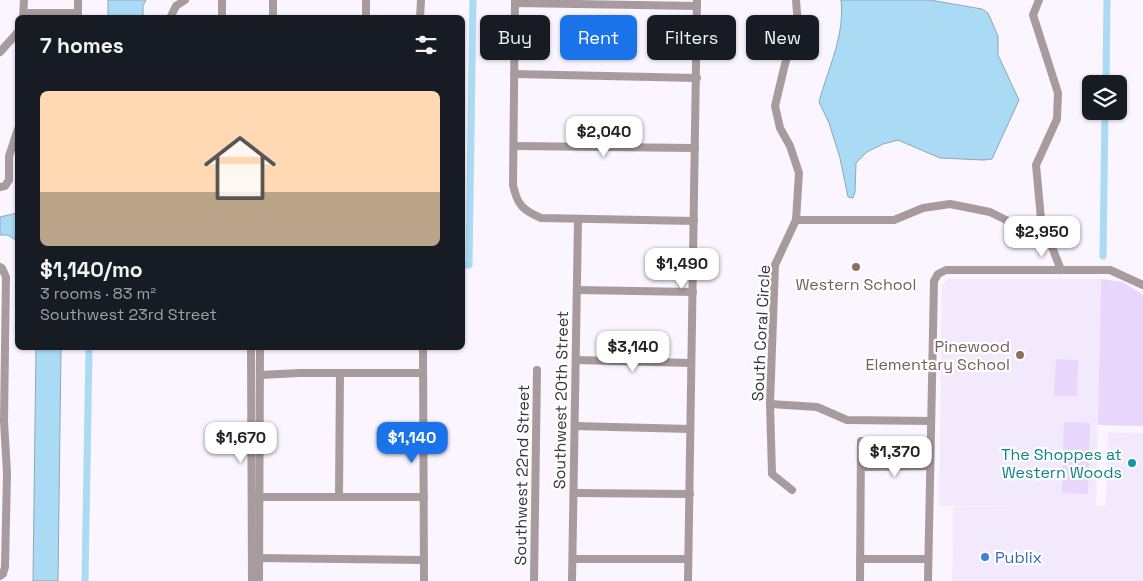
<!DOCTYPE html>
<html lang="en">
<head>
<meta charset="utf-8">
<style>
  body { margin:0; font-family:"Space Grotesk",sans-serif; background:#20242c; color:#f1f3f6; height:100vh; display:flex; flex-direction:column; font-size:19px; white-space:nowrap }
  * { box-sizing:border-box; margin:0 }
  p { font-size:16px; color:#9ea1a6 }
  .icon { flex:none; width:28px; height:28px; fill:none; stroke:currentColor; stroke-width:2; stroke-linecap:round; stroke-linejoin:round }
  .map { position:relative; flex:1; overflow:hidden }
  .drawer { position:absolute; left:15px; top:15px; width:450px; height:335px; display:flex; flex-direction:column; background:#171b24; border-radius:8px; box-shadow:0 1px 4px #0004 }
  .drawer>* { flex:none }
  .guide { position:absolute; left:480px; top:15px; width:475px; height:45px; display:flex; gap:10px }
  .buttons { position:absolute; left:1082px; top:75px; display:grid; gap:10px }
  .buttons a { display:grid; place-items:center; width:45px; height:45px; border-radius:8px; background:#171b24; box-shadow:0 1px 4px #0004; font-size:25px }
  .price { position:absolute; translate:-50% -42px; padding:0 11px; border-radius:10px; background:#fff; color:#222; font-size:16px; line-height:32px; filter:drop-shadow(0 1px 2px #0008) }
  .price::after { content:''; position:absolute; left:50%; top:30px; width:15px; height:11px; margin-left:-8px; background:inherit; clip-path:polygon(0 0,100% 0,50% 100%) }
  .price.on { background:#1a73e8; color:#fff }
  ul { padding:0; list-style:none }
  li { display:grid; align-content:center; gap:10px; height:265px; padding:0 25px }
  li+li { border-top:1px solid #363941 }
  li span { display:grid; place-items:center; height:155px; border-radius:8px; color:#555 }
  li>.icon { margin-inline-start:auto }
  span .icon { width:90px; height:90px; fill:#fffc; stroke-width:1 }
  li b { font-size:21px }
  h2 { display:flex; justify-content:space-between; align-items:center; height:60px; padding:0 25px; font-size:21px }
  .chip { padding:0 18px; border-radius:8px; background:#171b24; box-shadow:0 1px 4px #0004; font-size:18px; line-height:45px }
  .chip.on { background:#1a73e8; color:#fff }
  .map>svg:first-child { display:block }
  .built { fill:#f3e9fc }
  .green { fill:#e9d6fc }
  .water { fill:#abdaf4; stroke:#89a8bd }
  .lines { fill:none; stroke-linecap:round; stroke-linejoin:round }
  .canal { stroke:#abdaf4; stroke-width:7 }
  .minor { stroke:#a89b9e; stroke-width:8 }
  .education-dot { fill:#8d6e63; stroke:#fff; stroke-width:2 }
  .culture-dot { fill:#0f9aa8; stroke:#fff; stroke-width:2 }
  .shop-dot { fill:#3f7fe0; stroke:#fff; stroke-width:2 }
  .labels { text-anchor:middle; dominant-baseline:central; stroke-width:4.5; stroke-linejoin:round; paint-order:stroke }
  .education-label { font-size:16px; fill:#785e54; stroke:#fff }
  .street-label { font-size:16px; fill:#39343d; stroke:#fff }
  .culture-label { font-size:16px; fill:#0d838f; stroke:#fff; text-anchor:end }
  .shop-label { font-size:16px; fill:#366cbe; stroke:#fff; text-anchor:start }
</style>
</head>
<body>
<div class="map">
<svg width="1143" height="581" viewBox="0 0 1143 581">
  <rect width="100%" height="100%" fill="#faf5fe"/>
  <!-- built -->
  <path class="built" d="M 947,279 L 1101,279 L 1096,506 L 1106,506 L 1108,432 L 1143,433 L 1143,581 L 952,581 L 953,507 L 1064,506 L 939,506 L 942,285 Z"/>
  <!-- green -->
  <g class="green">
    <path d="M 1101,279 L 1123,282 L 1143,295 L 1143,426 L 1098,425 Z"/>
    <path d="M 1056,359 L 1078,360 L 1077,396 L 1054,396 Z"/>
    <path d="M 1064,422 L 1090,423 L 1089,455 L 1063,454 Z"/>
    <path d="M 1063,461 L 1089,462 L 1088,494 L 1062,493 Z"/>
  </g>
  <!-- water -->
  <g class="water">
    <path d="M 108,0 L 146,0 L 143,6 L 143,17 L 108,17 Z"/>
    <path d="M 841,0 L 930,0 L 982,9 L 988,13 L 998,36 L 998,55 L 1019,100 L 992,159 L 984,160 L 940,158 L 898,140 L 883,144 L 867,152 L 856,163 L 855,192 L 853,198 L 848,197 L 840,158 L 829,123 L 819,102 C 828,68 845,36 841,0 Z"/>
    <path d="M 17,213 L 17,241 L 8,235 L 0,235 L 0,217 Z"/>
    <path d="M 36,348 L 61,348 L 58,581 L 33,581 Z"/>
  </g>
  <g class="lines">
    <!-- canal -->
    <g class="canal">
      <path d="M 1106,84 L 1107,0"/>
      <path d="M 1103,256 L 1105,111"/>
      <path d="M 462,265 L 469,265 L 473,0"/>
      <path d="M 85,581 L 89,348"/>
    </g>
    <!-- minor -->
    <g class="minor">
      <path d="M 222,0 L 222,18"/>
      <path d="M 273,0 L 273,18"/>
      <path d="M 515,0 L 513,185 C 517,204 522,210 541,218 L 694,221"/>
      <path d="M 1039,0 L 1033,15 L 1058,93 L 1057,119 L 1036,165 L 1041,219 L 1061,270"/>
      <path d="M 515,3 L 697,6"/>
      <path d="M 24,13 L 78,13"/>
      <path d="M 23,18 L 24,0"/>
      <path d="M 78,18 L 78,0"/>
      <path d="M 170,18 L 176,6 L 185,0"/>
      <path d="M 366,18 L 366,0"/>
      <path d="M 420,18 L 421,0"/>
      <path d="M 0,52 L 18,32"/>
      <path d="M 514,74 L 697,78"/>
      <path d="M 514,146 L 695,148"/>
      <path d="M 0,187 L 5,186 L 9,180 L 9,156 L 18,129"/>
      <path d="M 796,220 L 894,220 L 923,208 L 950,204 L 990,212 L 1014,224 L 1041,219"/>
      <path d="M 0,267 L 2,268 L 6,277 L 4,421 L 7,473 L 5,567 L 3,574 L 0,576"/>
      <path d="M 577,290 L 693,292"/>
      <path d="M 251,348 L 252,581"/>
      <path d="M 423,348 L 424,581"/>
      <path d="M 576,360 L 691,363"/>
      <path d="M 260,375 L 299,373 L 423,373"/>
      <path d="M 770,404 L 817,407 L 847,420 L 930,421"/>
      <path d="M 575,426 L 690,429"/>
      <path d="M 861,467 L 929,466"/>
      <path d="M 792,490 L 772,474 L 770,404 L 775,265 L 796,220 L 799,173 L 790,146 L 780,128 L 775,106 L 785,64 L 798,25 L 796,0"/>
      <path d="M 574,493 L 690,494"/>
      <path d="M 256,497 L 424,497"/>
      <path d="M 339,497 L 340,373"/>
      <path d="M 256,558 L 424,560"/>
      <path d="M 573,559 L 688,559"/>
      <path d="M 860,559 L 928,559"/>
      <path d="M 259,581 L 260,348"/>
      <path d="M 534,581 L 537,370"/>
      <path d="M 572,581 L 578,219"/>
      <path d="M 688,581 L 697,0"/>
      <path d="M 860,581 L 861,441"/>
      <path d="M 928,581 L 934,281 L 938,274 L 946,270 L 1110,270 L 1143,285"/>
    </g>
  </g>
  <!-- markers -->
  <g class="education-dot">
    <circle cx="856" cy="267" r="5"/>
    <circle cx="1020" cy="355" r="5"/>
  </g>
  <circle class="culture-dot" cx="1132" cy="463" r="5"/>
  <circle class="shop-dot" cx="985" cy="557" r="5"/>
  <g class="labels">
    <!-- education labels -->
    <g class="education-label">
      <text x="856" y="284">Western School</text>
      <text x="1010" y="346" text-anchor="end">Pinewood<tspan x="1010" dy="18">Elementary School</tspan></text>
    </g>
    <!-- street labels -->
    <g class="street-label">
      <text transform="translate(761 333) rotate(-87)">South Coral Circle</text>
      <text transform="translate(561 400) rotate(-89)">Southwest 20th Street</text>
      <text transform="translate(522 475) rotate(-89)">Southwest 22nd Street</text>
    </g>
    <!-- culture labels -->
    <g class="culture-label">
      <text x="1122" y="454">The Shoppes at<tspan x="1122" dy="18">Western Woods</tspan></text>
    </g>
    <!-- shop labels -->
    <g class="shop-label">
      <text x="995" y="557">Publix</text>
    </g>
  </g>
</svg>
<div class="buttons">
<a><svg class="icon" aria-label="layers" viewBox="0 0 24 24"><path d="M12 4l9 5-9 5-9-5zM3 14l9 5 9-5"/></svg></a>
</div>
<b class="price" style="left:604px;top:158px">$2,040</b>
<b class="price" style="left:1042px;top:258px">$2,950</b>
<b class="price" style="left:682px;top:290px">$1,490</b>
<b class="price" style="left:633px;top:373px">$3,140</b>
<b class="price" style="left:241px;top:464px">$1,670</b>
<b class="price on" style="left:412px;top:464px">$1,140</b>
<b class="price" style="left:895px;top:478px">$1,370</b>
<div class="guide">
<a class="chip">Buy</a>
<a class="chip on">Rent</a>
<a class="chip">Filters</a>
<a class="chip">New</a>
</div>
<section class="drawer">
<h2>7 homes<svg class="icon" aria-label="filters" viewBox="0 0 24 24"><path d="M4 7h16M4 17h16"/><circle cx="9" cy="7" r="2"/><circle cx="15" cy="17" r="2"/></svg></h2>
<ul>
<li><span style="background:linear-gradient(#ffd9b3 65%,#b9a48a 0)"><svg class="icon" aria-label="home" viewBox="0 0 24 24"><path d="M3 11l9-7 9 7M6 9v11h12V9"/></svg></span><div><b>$1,140/mo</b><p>3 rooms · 83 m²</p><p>Southwest 23rd Street</p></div></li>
</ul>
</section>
</div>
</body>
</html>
